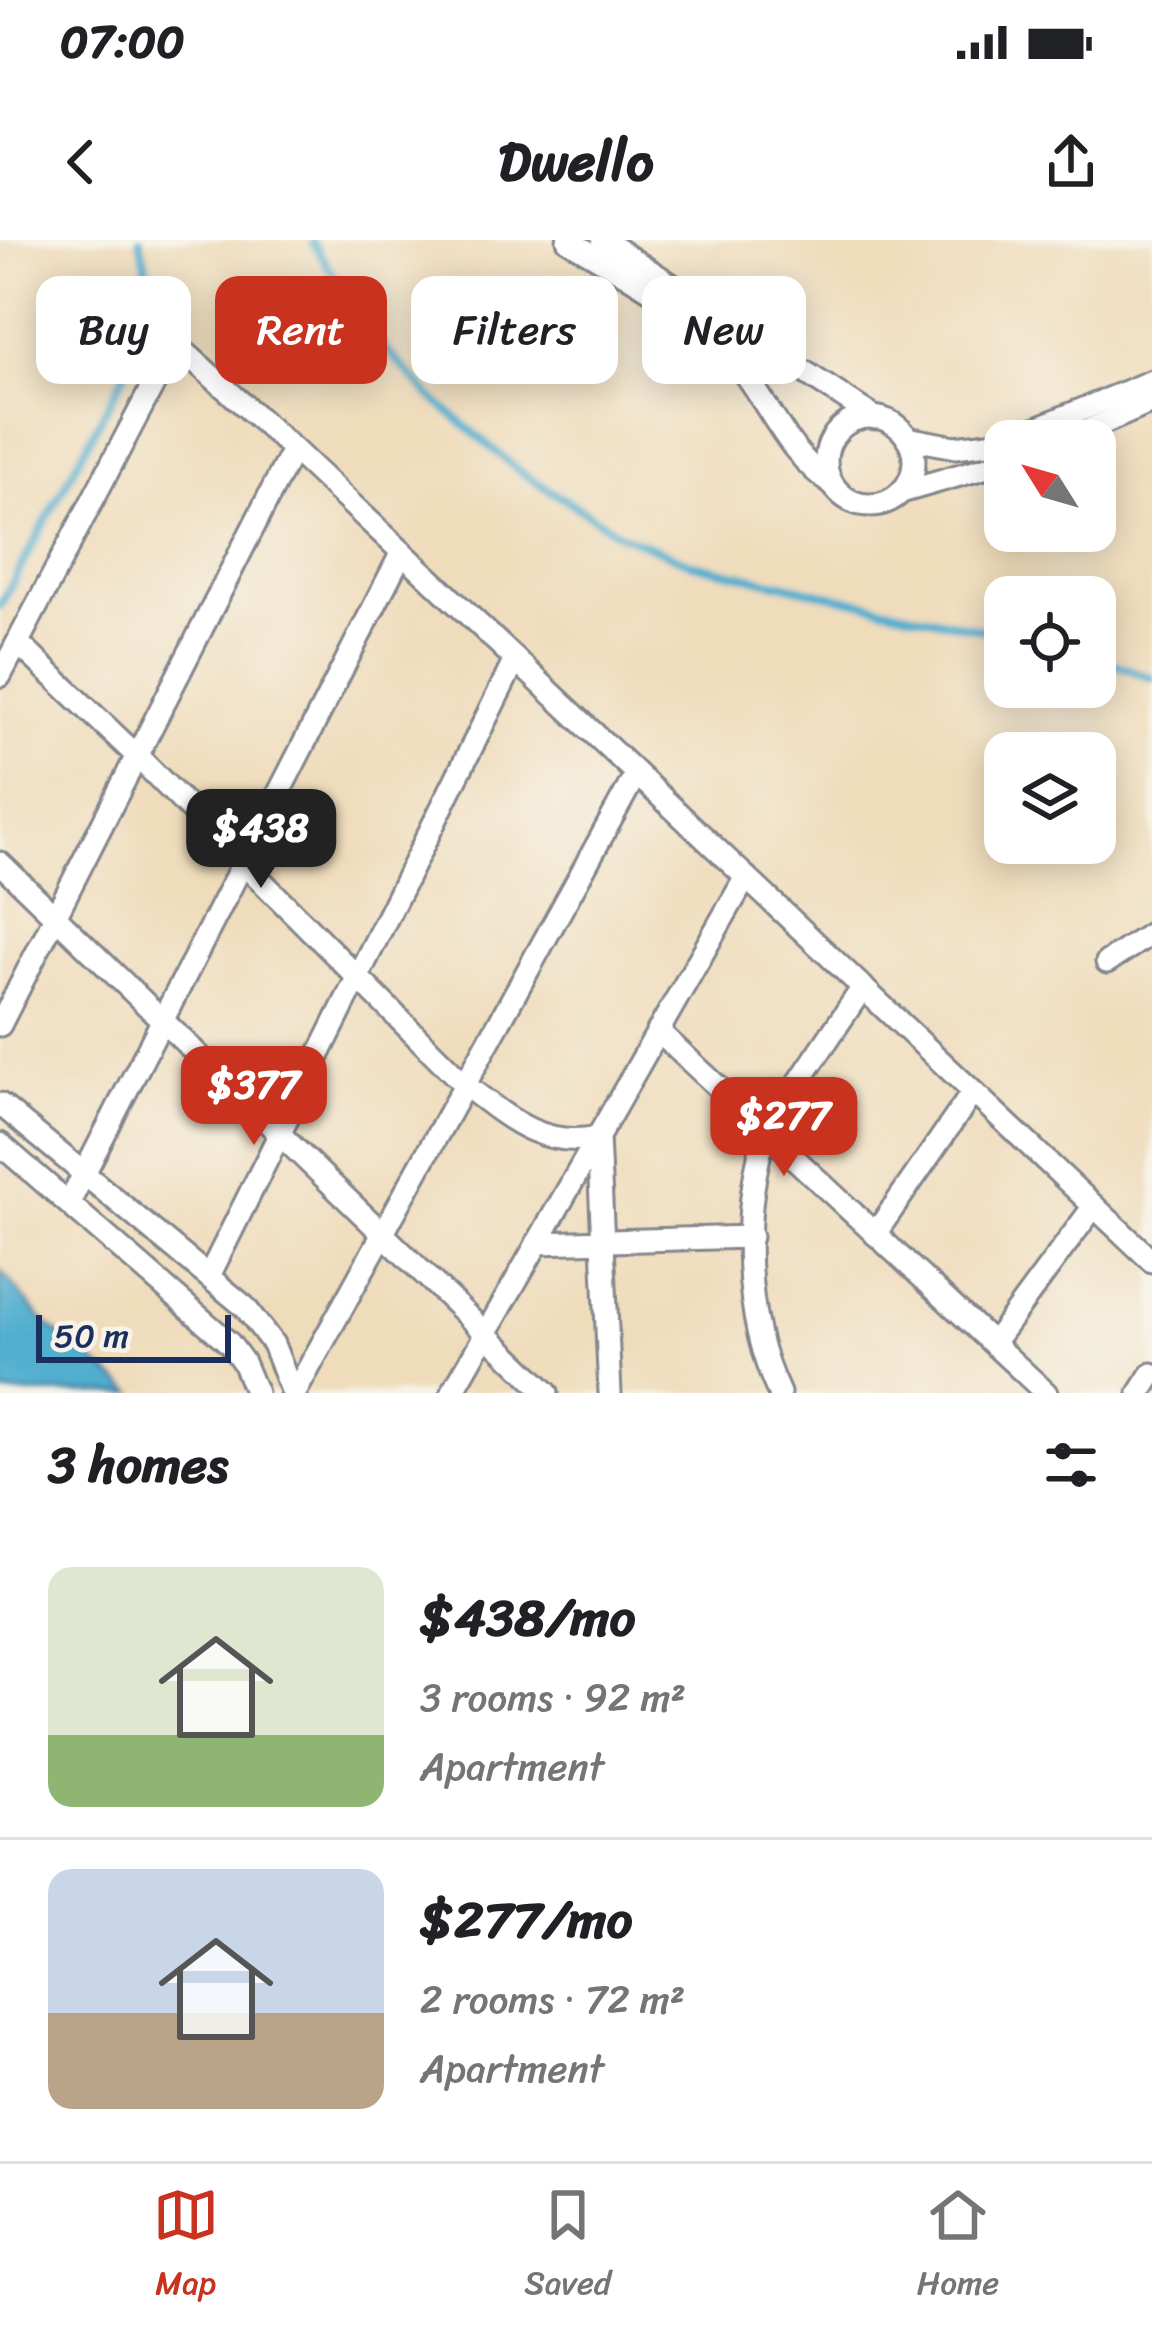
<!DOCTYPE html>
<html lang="en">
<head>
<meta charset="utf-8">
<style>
  body { margin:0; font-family:Sriracha,sans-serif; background:#f6f6f6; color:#202124; height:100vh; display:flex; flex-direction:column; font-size:45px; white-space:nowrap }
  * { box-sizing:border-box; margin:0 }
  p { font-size:39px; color:#757577 }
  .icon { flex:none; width:66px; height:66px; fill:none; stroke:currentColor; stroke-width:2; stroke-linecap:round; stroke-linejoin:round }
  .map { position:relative; height:1153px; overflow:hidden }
  .panel { display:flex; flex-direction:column; background:#fff; flex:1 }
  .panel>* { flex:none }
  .guide { position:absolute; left:36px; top:36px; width:1080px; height:108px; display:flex; gap:24px }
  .needle { width:78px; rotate:307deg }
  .buttons { position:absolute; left:984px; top:180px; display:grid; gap:24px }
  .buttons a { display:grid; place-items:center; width:132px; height:132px; border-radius:24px; background:#fff; box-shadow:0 6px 30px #0003; font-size:60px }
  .scale { position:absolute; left:36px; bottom:30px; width:195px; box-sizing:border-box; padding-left:12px; border:6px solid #1b2f5e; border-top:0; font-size:33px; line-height:42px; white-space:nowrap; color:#1b2f5e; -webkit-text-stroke:9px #f7f3e8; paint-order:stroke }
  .price { position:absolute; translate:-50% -102px; padding:0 27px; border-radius:24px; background:#c8321e; color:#fff; font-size:39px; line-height:78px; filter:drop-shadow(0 3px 6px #0008) }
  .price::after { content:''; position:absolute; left:50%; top:72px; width:36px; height:27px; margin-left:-18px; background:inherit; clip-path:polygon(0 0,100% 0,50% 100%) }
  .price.selected { background:#222; color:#fff }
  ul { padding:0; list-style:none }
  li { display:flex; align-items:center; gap:36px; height:300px; padding:0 48px }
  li+li { border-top:3px solid #e0e0e0 }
  li span { display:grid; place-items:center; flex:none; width:336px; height:240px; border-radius:24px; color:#555 }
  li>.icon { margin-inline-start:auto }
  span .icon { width:144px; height:144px; fill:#fffc; stroke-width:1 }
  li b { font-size:51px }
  h2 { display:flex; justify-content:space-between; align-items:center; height:144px; padding:0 48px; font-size:51px }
  .chip { padding:0 42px; border-radius:24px; background:#fff; box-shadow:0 6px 30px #0003; font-size:42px; line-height:108px }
  .chip.selected { background:#c8321e; color:#fff }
  .status { display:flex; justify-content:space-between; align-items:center; height:84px; padding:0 60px; background:#fff; direction:ltr }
  .status svg { height:33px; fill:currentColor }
  header { display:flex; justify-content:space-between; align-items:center; height:156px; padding:0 48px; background:#fff; font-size:54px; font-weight:700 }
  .tabs { display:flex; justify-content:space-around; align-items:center; height:168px; border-top:3px solid #e0e0e0; background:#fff; font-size:33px; color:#757577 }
  .tabs a { display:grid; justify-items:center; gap:6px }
  .tabs .selected { color:#c8321e }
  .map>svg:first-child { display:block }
  .water { fill:#51aecf; stroke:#366e96; stroke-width:3 }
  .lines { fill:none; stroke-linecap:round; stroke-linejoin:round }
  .stream { stroke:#51aecf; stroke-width:8 }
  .street-casing { stroke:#85868c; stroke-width:27 }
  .street { stroke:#fff; stroke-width:21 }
</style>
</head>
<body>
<div class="status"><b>07:00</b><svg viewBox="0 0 49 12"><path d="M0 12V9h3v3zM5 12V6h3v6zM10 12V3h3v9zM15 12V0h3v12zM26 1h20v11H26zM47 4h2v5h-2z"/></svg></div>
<header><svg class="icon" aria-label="back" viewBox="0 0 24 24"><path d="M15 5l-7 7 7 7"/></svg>Dwello<svg class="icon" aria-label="share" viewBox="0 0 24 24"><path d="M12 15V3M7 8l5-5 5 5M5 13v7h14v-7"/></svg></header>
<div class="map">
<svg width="1152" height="1153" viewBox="0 0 1152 1153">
  <rect width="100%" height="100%" fill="#f7f3e8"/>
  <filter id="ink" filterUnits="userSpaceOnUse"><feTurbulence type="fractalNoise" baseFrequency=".00833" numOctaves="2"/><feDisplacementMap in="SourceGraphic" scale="24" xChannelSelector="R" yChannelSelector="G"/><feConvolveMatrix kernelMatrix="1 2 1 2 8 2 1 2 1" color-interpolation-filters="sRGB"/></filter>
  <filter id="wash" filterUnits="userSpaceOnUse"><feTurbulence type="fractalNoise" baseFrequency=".004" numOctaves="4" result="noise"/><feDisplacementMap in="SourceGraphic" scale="48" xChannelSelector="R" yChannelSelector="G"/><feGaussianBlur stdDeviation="2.7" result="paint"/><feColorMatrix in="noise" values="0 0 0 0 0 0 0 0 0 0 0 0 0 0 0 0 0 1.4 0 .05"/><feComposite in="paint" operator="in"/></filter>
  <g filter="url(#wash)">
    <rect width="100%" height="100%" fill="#efdcbb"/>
    <!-- water -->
    <path class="water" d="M 0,1030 L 46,1084 L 134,1153 L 0,1153 Z"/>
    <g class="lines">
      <!-- stream -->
      <g class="stream">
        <path d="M 313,3 L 373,96 L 430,156 L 519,231 L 622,295 L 693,324 L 1005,395"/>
        <path d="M 0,366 L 135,115 L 152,51 L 140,0"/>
        <path d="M 1095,417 L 1152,438"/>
      </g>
    </g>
  </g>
  <g filter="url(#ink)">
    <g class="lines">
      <!-- street casing -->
      <g class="street-casing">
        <g id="street">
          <path d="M 568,0 C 624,34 684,65 729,114 C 767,156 783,211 833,245"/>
          <path d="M 603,0 L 875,178"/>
          <circle cx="870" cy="221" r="44"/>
          <path d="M 907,198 L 955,207 L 1005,201"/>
          <path d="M 1005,201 L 1152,141"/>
          <path d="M 1063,201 L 1152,162"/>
          <path d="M 901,252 L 1005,222"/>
          <path d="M 18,403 L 137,516 L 465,845 C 507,877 542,909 598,897 L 610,1153"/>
          <path d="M 0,436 L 161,130 L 177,113 L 187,114 L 293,209 L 1152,1021"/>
          <path d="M 0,623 L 547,1153"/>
          <path d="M 1107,722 L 1152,693"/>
          <path d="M 0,785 L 293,209"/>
          <path d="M 658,791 L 1046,1153"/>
          <path d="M 0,864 L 245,1067 L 273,1104 L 292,1153"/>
          <path d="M 0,904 L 229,1103 L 243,1122 L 256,1153"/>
          <path d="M 69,963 L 402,312"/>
          <path d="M 875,994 L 973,852"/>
          <path d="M 537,1003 L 751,997"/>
          <path d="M 209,1036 L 515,420"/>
          <path d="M 993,1103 L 1094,966"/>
          <path d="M 295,1153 L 636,534"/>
          <path d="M 452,1153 L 746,637"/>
          <path d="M 779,1153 C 743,1078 741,970 766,891 L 863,747"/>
          <path d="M 1140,1153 L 1152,1134"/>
        </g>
      </g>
      <!-- street -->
      <use href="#street" class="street"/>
    </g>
  </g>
</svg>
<div class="buttons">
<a><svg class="needle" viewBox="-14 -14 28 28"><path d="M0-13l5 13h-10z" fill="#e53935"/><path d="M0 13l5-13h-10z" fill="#757577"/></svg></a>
<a><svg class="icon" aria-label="locate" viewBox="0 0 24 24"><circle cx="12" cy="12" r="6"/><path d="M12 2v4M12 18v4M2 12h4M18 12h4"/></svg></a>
<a><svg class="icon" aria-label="layers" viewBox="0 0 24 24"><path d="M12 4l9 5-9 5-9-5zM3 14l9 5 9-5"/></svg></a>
</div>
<div class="scale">50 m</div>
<b class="price selected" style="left:261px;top:651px">$438</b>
<b class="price" style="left:254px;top:908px">$377</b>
<b class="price" style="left:784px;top:939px">$277</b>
<div class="guide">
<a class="chip">Buy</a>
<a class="chip selected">Rent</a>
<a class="chip">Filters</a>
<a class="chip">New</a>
</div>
</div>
<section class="panel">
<h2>3 homes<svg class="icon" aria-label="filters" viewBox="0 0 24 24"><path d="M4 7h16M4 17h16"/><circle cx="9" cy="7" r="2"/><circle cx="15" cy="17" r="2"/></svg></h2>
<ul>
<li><span style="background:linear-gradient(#dfe7d0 70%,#8fb573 0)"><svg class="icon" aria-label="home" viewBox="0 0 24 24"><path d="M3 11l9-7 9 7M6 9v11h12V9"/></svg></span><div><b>$438/mo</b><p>3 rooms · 92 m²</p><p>Apartment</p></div></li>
<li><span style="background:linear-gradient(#c9d6e8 60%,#b9a48a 0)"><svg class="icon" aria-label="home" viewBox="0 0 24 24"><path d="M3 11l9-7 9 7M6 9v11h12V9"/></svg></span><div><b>$277/mo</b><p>2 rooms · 72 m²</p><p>Apartment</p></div></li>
</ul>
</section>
<nav class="tabs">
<a class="selected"><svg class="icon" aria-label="map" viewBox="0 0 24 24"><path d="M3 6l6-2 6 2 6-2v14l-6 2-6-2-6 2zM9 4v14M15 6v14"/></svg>Map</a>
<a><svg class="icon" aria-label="saved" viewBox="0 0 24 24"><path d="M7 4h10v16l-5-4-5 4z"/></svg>Saved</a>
<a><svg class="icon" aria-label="home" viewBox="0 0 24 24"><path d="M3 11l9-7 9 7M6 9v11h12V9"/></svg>Home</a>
</nav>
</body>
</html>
